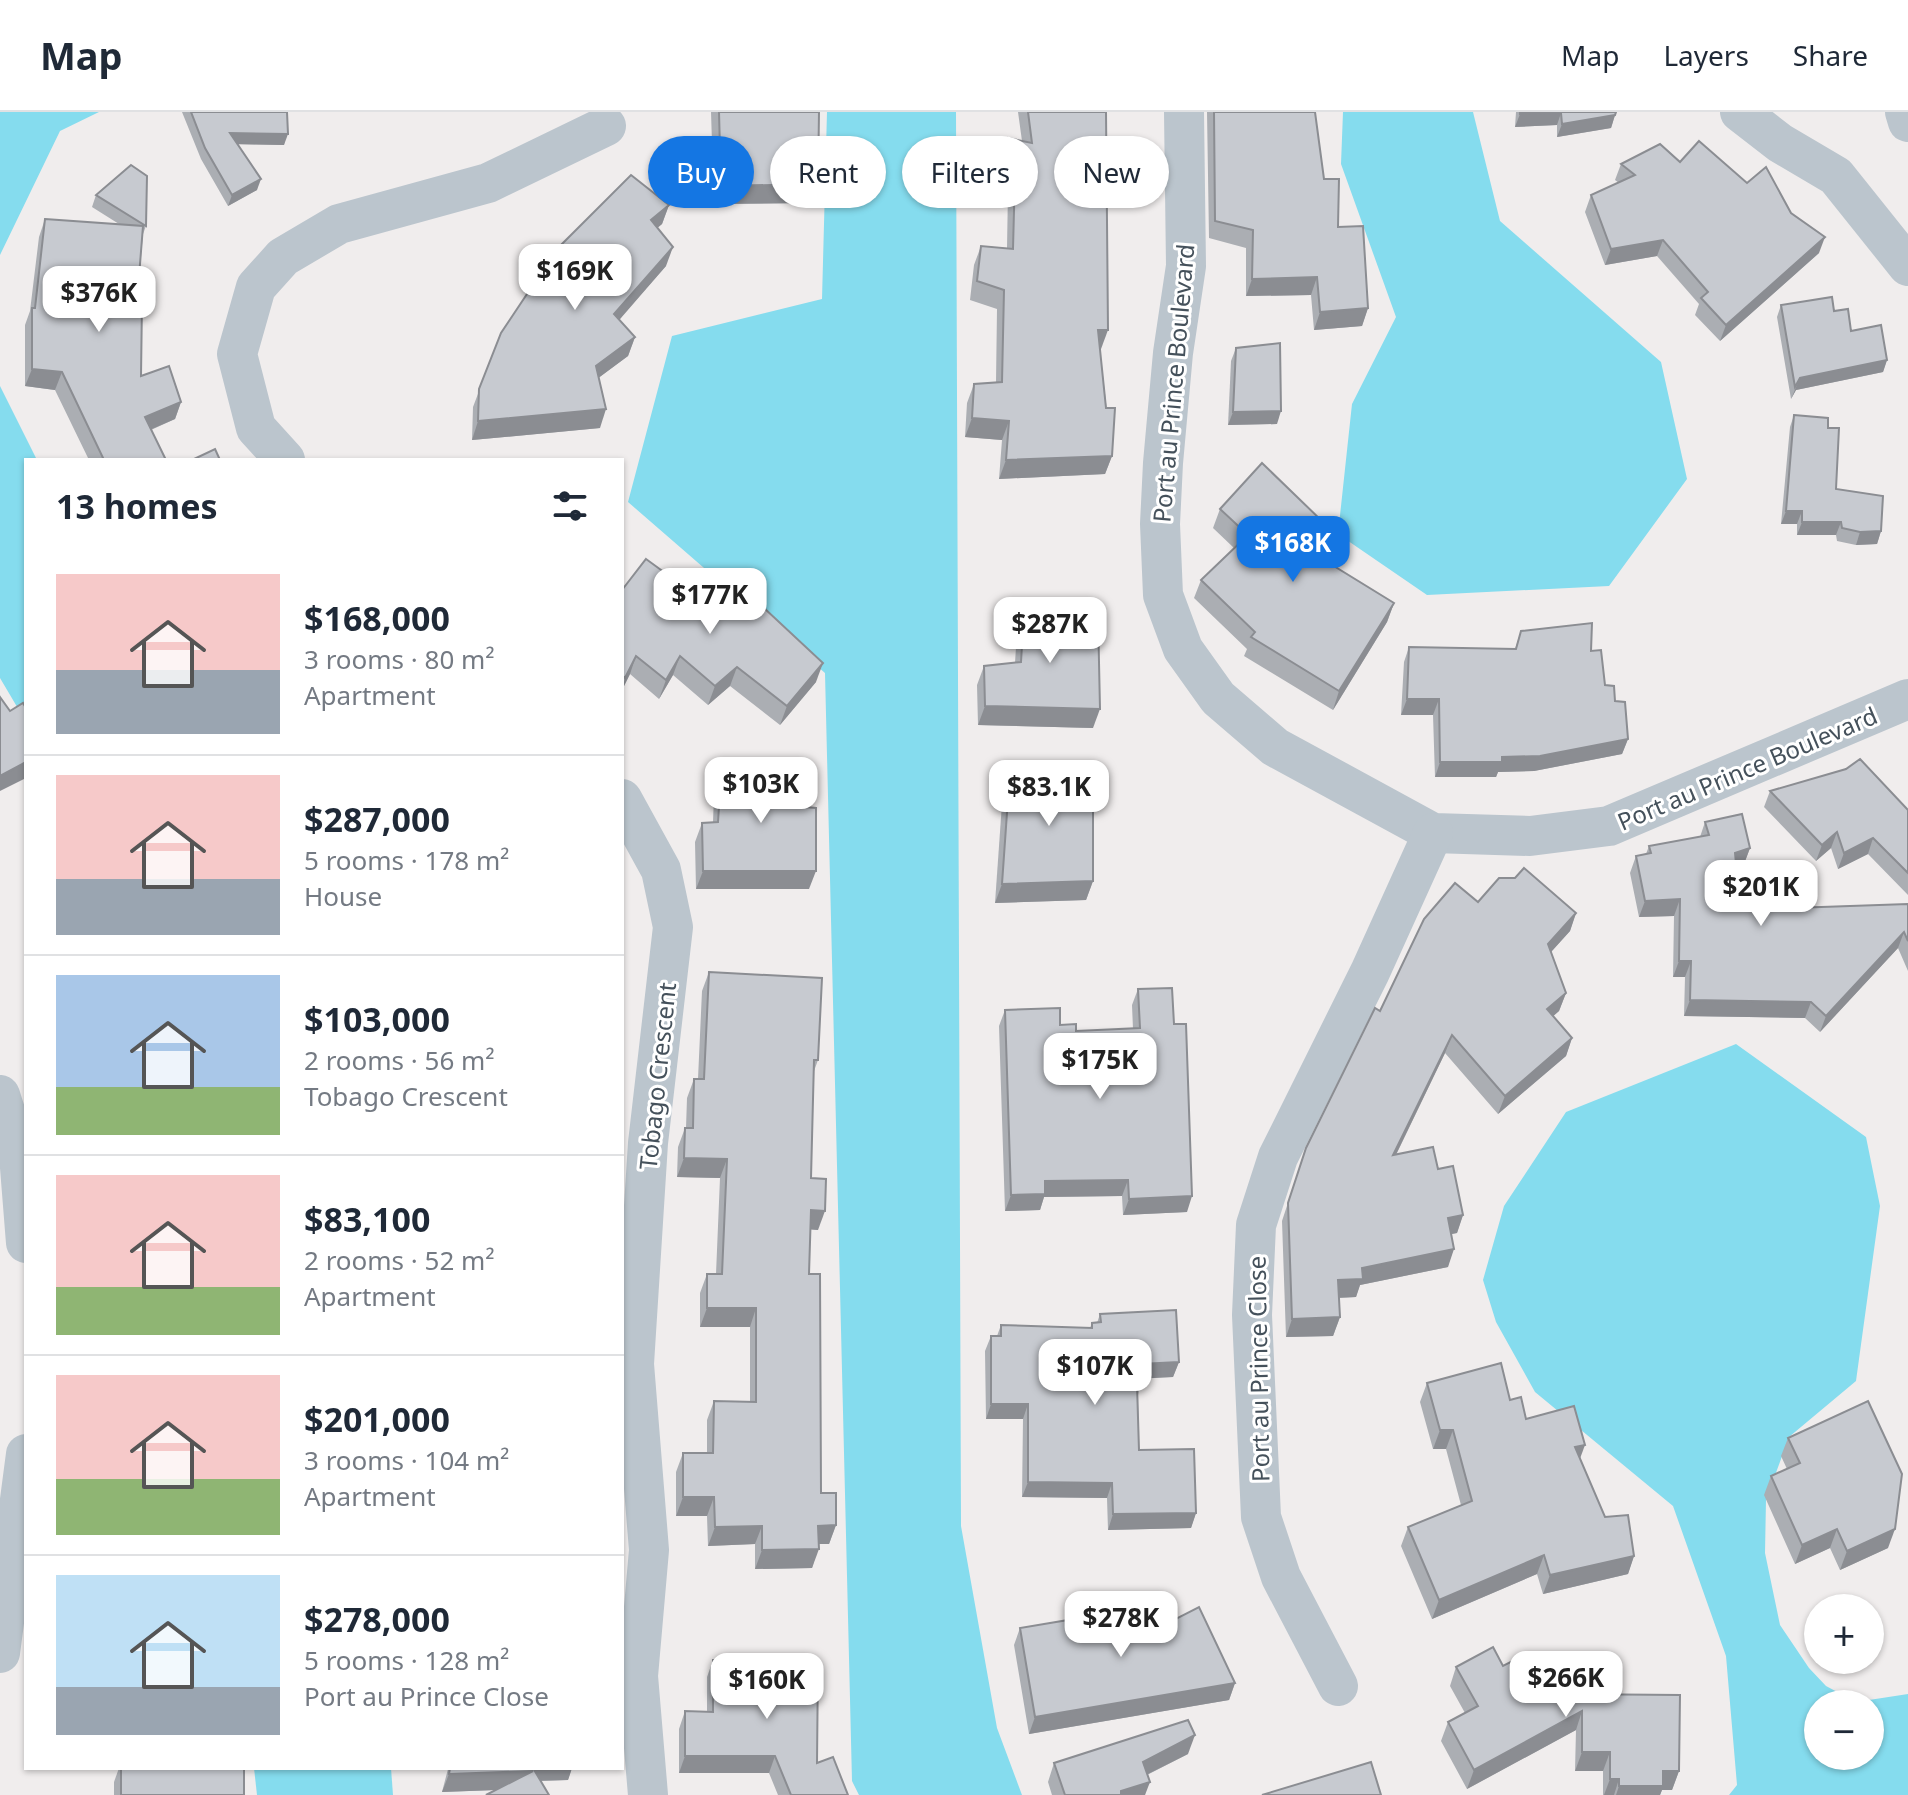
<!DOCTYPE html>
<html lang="en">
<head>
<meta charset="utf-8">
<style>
  body { margin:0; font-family:"Noto Sans",sans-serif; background:#f2f2f3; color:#1f2937; height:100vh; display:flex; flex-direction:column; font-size:30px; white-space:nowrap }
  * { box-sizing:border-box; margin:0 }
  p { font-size:26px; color:#747a83 }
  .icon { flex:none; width:44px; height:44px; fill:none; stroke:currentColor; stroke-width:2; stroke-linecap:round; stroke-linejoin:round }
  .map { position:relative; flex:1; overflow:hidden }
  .panel { position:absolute; left:24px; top:346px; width:600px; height:1312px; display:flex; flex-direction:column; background:#fff; border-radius:0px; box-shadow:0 2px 6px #0004 }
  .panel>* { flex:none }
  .top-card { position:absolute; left:648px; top:24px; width:760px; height:72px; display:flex; gap:16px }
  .fabs { position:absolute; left:1804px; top:1482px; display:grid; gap:16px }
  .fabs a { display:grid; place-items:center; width:80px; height:80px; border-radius:50%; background:#fff; box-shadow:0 2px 6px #0004; font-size:40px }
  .price { position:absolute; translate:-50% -68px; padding:0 18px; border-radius:16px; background:#fff; color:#222; font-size:26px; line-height:52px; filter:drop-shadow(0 2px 4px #0008) }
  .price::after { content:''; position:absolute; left:50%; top:48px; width:24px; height:18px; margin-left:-12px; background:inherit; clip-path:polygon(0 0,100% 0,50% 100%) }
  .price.on { background:#1476e3; color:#fff }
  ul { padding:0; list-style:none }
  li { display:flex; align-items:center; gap:24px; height:200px; padding:0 32px }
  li+li { border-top:2px solid #e0e1e3 }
  li span { display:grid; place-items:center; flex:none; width:224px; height:160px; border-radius:0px; color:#555 }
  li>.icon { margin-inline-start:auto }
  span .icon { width:96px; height:96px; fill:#fffc; stroke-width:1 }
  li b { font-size:34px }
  h2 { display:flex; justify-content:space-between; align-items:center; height:96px; padding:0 32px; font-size:34px }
  .chip { padding:0 28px; border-radius:36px; background:#fff; box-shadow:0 2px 6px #0004; font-size:28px; line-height:72px }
  .chip.on { background:#1476e3; color:#fff }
  header { display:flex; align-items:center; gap:48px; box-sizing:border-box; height:112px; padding:0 40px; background:#fff; border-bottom:2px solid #e0e1e3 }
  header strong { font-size:38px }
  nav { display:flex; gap:44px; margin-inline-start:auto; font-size:28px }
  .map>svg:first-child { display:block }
  .water { fill:#85dcee; fill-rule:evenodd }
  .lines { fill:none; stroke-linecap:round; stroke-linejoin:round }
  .minor { stroke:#bbc5cd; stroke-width:40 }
  .wall { fill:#abaeb3 }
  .shaded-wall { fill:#8b8d92 }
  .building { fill:#c7cad0; stroke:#8b8d92; stroke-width:2 }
  .labels { text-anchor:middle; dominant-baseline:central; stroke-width:6; stroke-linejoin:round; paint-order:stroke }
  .street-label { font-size:24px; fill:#45515b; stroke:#fff }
</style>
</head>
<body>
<header>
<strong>Map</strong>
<nav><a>Map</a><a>Layers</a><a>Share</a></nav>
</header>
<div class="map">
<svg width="1908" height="1683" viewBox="0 0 1908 1683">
  <rect width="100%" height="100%" fill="#f0eded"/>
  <!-- water -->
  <g class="water">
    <path d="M 0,0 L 99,0 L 60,19 L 0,143 Z"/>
    <path d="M 827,0 L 956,0 L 961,1414 L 997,1616 L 1022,1683 L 859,1683 L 852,1669 L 825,561 L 628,390 L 672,224 L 822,187 Z"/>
    <path d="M 1343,0 L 1473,0 L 1500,109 L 1661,250 L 1687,367 L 1609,474 L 1427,483 L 1338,422 L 1352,292 L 1396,205 L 1341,52 Z"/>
    <path d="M 0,274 L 37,348 L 26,348 L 26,610 L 0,566 Z"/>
    <path d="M 1736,932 L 1866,1025 L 1880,1094 L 1856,1269 L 1789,1325 L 1766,1388 L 1765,1441 L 1780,1513 L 1809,1556 L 1826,1574 L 1856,1590 L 1908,1582 L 1908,1683 L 1729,1683 L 1737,1673 L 1726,1544 L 1673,1394 L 1535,1280 L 1496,1210 L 1483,1168 L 1504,1094 L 1566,1000 ZM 1818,1592 L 1870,1592 L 1870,1644 L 1818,1644 Z"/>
    <path d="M 254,1656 L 391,1656 L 393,1683 L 257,1683 Z"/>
  </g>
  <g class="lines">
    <!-- minor -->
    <g class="minor">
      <path d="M 1184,0 L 1186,154 L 1173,241 L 1163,351 L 1160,412 L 1163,483 L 1183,537 L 1218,586 L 1275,635 L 1433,721 L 1530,724 L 1609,714 L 1908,587"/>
      <path d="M 1740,0 L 1780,31 L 1836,64 L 1908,154"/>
      <path d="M 1905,0 L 1908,10"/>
      <path d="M 285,348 L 256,316 L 237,242 L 256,175 L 283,145 L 339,112 L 488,71 L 606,14"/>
      <path d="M 622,687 L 661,758 L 673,815 L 648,1031 L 634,1252 L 649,1438 L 638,1564 L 648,1683"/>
      <path d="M 0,983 L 19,1043 L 26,1131"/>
      <path d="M 0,1541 L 26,1342"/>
      <path d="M 1338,1574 L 1281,1465 L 1261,1405 L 1252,1203 L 1256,1113 L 1278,1045 L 1370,860 L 1433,721"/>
    </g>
  </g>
  <!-- wall -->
  <g class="wall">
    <path d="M 182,0 L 287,0 L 284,33 L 238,32 L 257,78 L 228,94 L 201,47 Z"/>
    <path d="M 711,0 L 819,0 L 818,72 L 811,91 L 714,92 Z"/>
    <path d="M 1018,0 L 1106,0 L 1100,237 L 1112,344 L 1105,362 L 999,367 L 1002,328 L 965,325 L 967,291 L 974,272 L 996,270 L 997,197 L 970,188 L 974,153 L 981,134 L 1007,136 L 1008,78 L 1002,78 L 1001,45 L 1008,26 L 1022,29 Z"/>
    <path d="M 1207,0 L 1315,0 L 1324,67 L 1338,115 L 1368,196 L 1362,214 L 1314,218 L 1311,183 L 1246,184 L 1246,136 L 1209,126 Z"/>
    <path d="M 1516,0 L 1616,0 L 1611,16 L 1557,25 L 1557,13 L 1515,15 Z"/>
    <path d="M 1680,50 L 1747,71 L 1791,101 L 1819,141 L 1720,229 L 1695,203 L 1699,192 L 1657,144 L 1605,153 L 1585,100 L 1591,83 L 1619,71 L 1615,68 L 1621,52 Z"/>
    <path d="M 96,83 L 146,114 L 143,122 L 137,190 L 141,264 L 181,290 L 175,307 L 151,318 L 166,348 L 89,348 L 55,278 L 25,274 L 25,213 L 30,199 L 39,125 L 45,107 L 119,112 L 92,95 Z"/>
    <path d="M 669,93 L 662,112 L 657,116 L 666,154 L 619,207 L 635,225 L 628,244 L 598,266 L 600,316 L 472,328 L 473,295 L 501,221 Z"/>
    <path d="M 1781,193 L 1834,199 L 1851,219 L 1887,248 L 1883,260 L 1796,278 L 1791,287 L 1777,205 Z"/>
    <path d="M 1236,236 L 1277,312 L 1228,313 L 1231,249 Z"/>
    <path d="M 1794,303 L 1828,316 L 1836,377 L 1881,419 L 1877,432 L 1856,433 L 1837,429 L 1836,423 L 1797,423 L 1797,412 L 1781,412 L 1790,315 Z"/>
    <path d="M 1220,397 L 1323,410 L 1316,429 L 1309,439 L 1394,491 L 1387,510 L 1333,598 L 1244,544 L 1247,537 L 1194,486 L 1201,468 L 1234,436 L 1213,416 Z"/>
    <path d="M 622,478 L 716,498 L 816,570 L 780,613 L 730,574 L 708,593 L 673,563 L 659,587 L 630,562 L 622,578 Z"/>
    <path d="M 1024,500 L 1093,616 L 978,613 L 977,573 L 984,554 L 1015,551 L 1017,519 Z"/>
    <path d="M 1521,519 L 1591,539 L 1605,573 L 1615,589 L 1628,627 L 1622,642 L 1534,659 L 1498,660 L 1496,665 L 1435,665 L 1433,603 L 1401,603 L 1404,550 L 1409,535 L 1515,537 Z"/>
    <path d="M 731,658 L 799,683 L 805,695 L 809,777 L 696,777 L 695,730 L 702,711 L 713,710 L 714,683 L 721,664 L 729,664 Z"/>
    <path d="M 1010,658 L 1093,769 L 1086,788 L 995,791 L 1003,677 Z"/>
    <path d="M 1770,679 L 1908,698 L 1908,783 L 1868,742 L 1838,757 L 1831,736 L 1816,749 L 1764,695 Z"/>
    <path d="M 1705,710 L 1750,736 L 1744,752 L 1736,755 L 1740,793 L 1738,797 L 1908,792 L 1908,859 L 1898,836 L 1820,920 L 1805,906 L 1684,904 L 1685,865 L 1673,865 L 1674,804 L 1639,805 L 1630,761 L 1636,744 L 1646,742 L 1649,734 L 1700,725 Z"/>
    <path d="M 1576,801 L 1570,819 L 1551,840 L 1566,881 L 1559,899 L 1553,904 L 1572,926 L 1566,944 L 1498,1002 L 1445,941 L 1396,1043 L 1438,1057 L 1463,1103 L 1457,1121 L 1451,1122 L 1448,1155 L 1360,1173 L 1356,1185 L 1339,1186 L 1340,1205 L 1333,1224 L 1286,1225 L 1282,1109 L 1306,1036 L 1380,899 Z"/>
    <path d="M 709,860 L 818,948 L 814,959 L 811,1066 L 818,1118 L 810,1117 L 809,1162 L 821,1381 L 836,1413 L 829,1432 L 819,1432 L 812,1456 L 755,1457 L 755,1432 L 708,1434 L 707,1404 L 676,1404 L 676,1360 L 683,1341 L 707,1341 L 707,1308 L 714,1289 L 750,1290 L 750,1215 L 700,1215 L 700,1181 L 707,1162 L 716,1162 L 720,1066 L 677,1065 L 678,1035 L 685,1016 L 686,1016 L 687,986 L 694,967 L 698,967 L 702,879 Z"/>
    <path d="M 1138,877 L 1174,912 L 1187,1100 L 1123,1103 L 1122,1084 L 1044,1085 L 1040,1098 L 1005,1099 L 999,914 L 1005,898 L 1060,913 L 1076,919 L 1133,917 L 1132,893 Z"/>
    <path d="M 1100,1202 L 1179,1250 L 1173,1265 L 1141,1266 L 1138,1283 L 1139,1338 L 1196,1401 L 1191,1416 L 1108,1418 L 1107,1386 L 1022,1385 L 1023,1307 L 986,1307 L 985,1239 L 991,1224 L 997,1224 L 1001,1213 L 1090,1216 L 1092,1211 L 1097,1211 Z"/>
    <path d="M 1427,1271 L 1510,1288 L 1526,1307 L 1580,1346 L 1605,1405 L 1634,1444 L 1628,1462 L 1543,1482 L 1537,1462 L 1432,1507 L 1401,1434 L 1408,1415 L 1461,1393 L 1446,1337 L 1433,1337 L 1420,1290 Z"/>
    <path d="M 1788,1326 L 1888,1436 L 1840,1458 L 1830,1436 L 1795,1452 L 1764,1383 L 1771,1364 L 1787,1357 L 1781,1344 Z"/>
    <path d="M 1172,1509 L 1235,1571 L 1229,1588 L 1029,1622 L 1014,1533 L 1020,1516 L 1088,1517 Z"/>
    <path d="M 713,1548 L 817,1651 L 848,1683 L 778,1683 L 769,1661 L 679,1661 L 679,1617 L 685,1599 L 707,1600 L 707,1565 Z"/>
    <path d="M 1503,1554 L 1536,1556 L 1563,1582 L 1679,1659 L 1672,1678 L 1662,1678 L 1660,1683 L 1603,1683 L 1603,1659 L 1575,1659 L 1576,1618 L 1467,1677 L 1441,1629 L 1448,1610 L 1465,1601 L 1450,1574 L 1456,1555 Z"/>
    <path d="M 1188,1642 L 1147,1663 L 1145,1683 L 1052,1683 L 1048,1670 L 1054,1651 Z"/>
    <path d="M 119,1656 L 244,1656 L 244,1683 L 114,1683 L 114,1670 Z"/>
    <path d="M 429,1656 L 572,1656 L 568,1668 L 541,1669 L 495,1678 L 442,1680 L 448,1657 L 429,1657 Z"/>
  </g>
  <!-- shaded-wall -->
  <g class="shaded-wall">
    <path d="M 1561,1 L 1557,13 L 1515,15 L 1520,2 Z"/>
    <path d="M 1615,3 L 1611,16 L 1557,25 L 1562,12 Z"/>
    <path d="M 230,21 L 288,22 L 284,33 L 226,32 Z"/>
    <path d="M 1009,59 L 1015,60 L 1008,78 L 1002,78 Z"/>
    <path d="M 261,67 L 257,78 L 228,94 L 232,83 Z"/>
    <path d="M 818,72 L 811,91 L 714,92 L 721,74 Z"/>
    <path d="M 669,93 L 662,112 L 644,127 L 651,108 Z"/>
    <path d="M 1825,125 L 1819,141 L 1720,229 L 1726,213 Z"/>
    <path d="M 1663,128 L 1657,144 L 1605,153 L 1611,137 Z"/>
    <path d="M 673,135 L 666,154 L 608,221 L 614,202 Z"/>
    <path d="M 1317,165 L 1311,183 L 1246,184 L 1252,167 Z"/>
    <path d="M 1368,196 L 1362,214 L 1314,218 L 1320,200 Z"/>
    <path d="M 1098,218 L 1108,218 L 1101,237 L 1091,237 Z"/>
    <path d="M 635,225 L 628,244 L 589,273 L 596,254 Z"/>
    <path d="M 1887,248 L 1883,260 L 1796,278 L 1791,287 L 1800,266 Z"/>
    <path d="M 32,257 L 62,260 L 55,278 L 25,274 Z"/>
    <path d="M 181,290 L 175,307 L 138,323 L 145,305 Z"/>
    <path d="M 606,297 L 600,316 L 472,328 L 478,309 Z"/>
    <path d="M 1281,299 L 1277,312 L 1228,313 L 1233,300 Z"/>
    <path d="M 972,306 L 1009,309 L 1002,328 L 965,325 Z"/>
    <path d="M 1112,344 L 1105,362 L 999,367 L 1006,348 Z"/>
    <path d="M 1786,399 L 1802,399 L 1797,412 L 1781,412 Z"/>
    <path d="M 1323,410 L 1316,429 L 1296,454 L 1303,435 Z"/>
    <path d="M 1802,410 L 1841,410 L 1836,423 L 1797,423 Z"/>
    <path d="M 1881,419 L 1877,432 L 1856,433 L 1860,420 Z"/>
    <path d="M 1394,491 L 1387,510 L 1333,598 L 1339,579 Z"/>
    <path d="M 636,544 L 630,562 L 622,578 L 625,566 Z"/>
    <path d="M 680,544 L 673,563 L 659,587 L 666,568 Z"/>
    <path d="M 823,551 L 816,570 L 780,613 L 787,594 Z"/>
    <path d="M 737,555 L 730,574 L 708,593 L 715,574 Z"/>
    <path d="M 1407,587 L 1439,587 L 1433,603 L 1401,603 Z"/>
    <path d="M 985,594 L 1100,597 L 1093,616 L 978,613 Z"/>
    <path d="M 1628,627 L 1622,642 L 1534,659 L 1498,660 L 1496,665 L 1435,665 L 1440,650 L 1502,645 Z"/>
    <path d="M 26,650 L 26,666 L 0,679 L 0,664 Z"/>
    <path d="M 1837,720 L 1831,736 L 1816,749 L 1822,733 Z"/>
    <path d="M 1873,726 L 1868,742 L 1838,757 L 1844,741 Z"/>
    <path d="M 1750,736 L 1744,752 L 1729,757 L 1735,741 Z"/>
    <path d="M 703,759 L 816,759 L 809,777 L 696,777 Z"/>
    <path d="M 1093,769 L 1086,788 L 995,791 L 1002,772 Z"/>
    <path d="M 1680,787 L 1674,804 L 1639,805 L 1645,789 Z"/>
    <path d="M 1576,801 L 1570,819 L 1542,850 L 1548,832 Z"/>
    <path d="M 1904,820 L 1898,836 L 1820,920 L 1826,904 Z"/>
    <path d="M 1679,849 L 1691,849 L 1685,865 L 1673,865 Z"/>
    <path d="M 1566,881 L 1559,899 L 1541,915 L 1547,897 Z"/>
    <path d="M 1690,888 L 1811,890 L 1805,906 L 1684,904 Z"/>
    <path d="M 1452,923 L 1445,941 L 1387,1061 L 1393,1043 Z"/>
    <path d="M 1572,926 L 1566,944 L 1498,1002 L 1505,984 Z"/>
    <path d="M 684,1046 L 727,1047 L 720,1066 L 677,1065 Z"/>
    <path d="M 1128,1068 L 1122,1084 L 1044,1085 L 1040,1098 L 1005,1099 L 1011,1083 L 1045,1069 Z"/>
    <path d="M 1192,1084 L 1187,1100 L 1123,1103 L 1129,1087 Z"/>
    <path d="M 811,1098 L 825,1099 L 818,1118 L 804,1117 Z"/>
    <path d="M 1463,1103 L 1457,1121 L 1441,1124 L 1448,1106 Z"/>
    <path d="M 1454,1137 L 1448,1155 L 1360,1173 L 1356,1185 L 1332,1186 L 1338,1168 L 1362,1156 Z"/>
    <path d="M 707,1196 L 756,1196 L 750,1215 L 700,1215 Z"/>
    <path d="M 1340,1205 L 1333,1224 L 1286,1225 L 1292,1207 Z"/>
    <path d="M 1179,1250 L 1173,1265 L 1135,1267 L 1141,1252 Z"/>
    <path d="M 991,1292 L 1028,1292 L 1023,1307 L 986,1307 Z"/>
    <path d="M 1440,1318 L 1453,1318 L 1446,1337 L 1433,1337 Z"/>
    <path d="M 1585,1333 L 1578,1352 L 1575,1335 Z"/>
    <path d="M 1028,1370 L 1112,1371 L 1107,1386 L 1022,1385 Z"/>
    <path d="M 683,1385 L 714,1385 L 707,1404 L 676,1404 Z"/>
    <path d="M 1196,1401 L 1191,1416 L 1108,1418 L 1113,1402 Z"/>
    <path d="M 836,1413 L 829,1432 L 811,1432 L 818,1414 Z"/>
    <path d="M 762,1414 L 755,1432 L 708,1434 L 715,1415 Z"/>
    <path d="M 1837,1417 L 1830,1436 L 1795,1452 L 1802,1433 Z"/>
    <path d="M 1895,1417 L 1888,1436 L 1840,1458 L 1847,1439 Z"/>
    <path d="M 819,1437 L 812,1456 L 755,1457 L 762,1438 Z"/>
    <path d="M 1544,1443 L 1537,1462 L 1432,1507 L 1439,1488 Z"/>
    <path d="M 1634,1444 L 1628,1462 L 1543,1482 L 1550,1463 Z"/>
    <path d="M 1235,1571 L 1229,1588 L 1029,1622 L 1035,1605 Z"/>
    <path d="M 1582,1599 L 1576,1618 L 1467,1677 L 1474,1658 Z"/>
    <path d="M 1195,1623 L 1188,1642 L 1136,1668 L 1143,1650 Z"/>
    <path d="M 1582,1640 L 1610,1640 L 1603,1659 L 1575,1659 Z"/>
    <path d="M 685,1644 L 775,1644 L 769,1661 L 679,1661 Z"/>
    <path d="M 528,1656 L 572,1656 L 568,1668 L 529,1669 L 526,1677 L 442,1680 L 449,1662 Z"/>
    <path d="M 1663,1659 L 1679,1659 L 1672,1678 L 1662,1678 L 1660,1683 L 1616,1683 L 1619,1674 Z"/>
    <path d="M 1610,1667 L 1619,1667 L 1614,1683 L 1604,1683 Z"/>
    <path d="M 1150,1670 L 1145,1683 L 1119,1683 L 1121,1679 Z"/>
  </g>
  <!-- building -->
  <g class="building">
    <path d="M 191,0 L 287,0 L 288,22 L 230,21 L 261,67 L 232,83 L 205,36 Z"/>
    <path d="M 719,0 L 819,0 L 818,72 L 721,74 Z"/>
    <path d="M 1028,0 L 1106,0 L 1108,218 L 1098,218 L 1106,296 L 1115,296 L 1112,344 L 1006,348 L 1009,309 L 972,306 L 974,272 L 1002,270 L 1004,178 L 977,169 L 981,134 L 1013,137 L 1015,60 L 1009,59 L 1008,26 L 1032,31 Z"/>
    <path d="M 1214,0 L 1315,0 L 1324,67 L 1339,67 L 1338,115 L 1363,114 L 1368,196 L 1320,200 L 1317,165 L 1252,167 L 1253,118 L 1215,109 Z"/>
    <path d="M 1520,0 L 1616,0 L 1615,3 L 1562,12 L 1561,1 L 1520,2 Z"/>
    <path d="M 1699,29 L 1747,71 L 1766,55 L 1791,101 L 1825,125 L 1726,213 L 1701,186 L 1708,180 L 1663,128 L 1611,137 L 1591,83 L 1635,63 L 1621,52 L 1660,32 L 1680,50 Z"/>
    <path d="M 131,53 L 147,64 L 146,114 L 96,83 Z"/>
    <path d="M 631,63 L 669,93 L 651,108 L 673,135 L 614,202 L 635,225 L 596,254 L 606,297 L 478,309 L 479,277 L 501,221 L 557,137 Z"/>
    <path d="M 45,107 L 143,114 L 137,190 L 142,190 L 141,264 L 169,254 L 181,290 L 145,305 L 166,348 L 104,348 L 62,260 L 32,257 L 32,196 L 35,196 Z"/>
    <path d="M 1832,185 L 1834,199 L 1848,197 L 1851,219 L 1881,213 L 1887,248 L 1800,266 L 1795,275 L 1781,193 Z"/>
    <path d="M 1280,231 L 1281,299 L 1233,300 L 1236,236 Z"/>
    <path d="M 1794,303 L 1828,306 L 1828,316 L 1839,316 L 1836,377 L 1883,384 L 1881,419 L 1860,420 L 1842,416 L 1841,410 L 1802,410 L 1802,399 L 1786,399 Z"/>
    <path d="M 215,337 L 220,348 L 192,348 Z"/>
    <path d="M 1262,351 L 1323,410 L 1303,435 L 1394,491 L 1339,579 L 1251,525 L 1255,520 L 1201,468 L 1248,423 L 1220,397 Z"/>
    <path d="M 646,447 L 716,498 L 723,486 L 733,494 L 748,481 L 823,551 L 787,594 L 737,555 L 715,574 L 680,544 L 666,568 L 636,544 L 625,566 L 622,563 L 622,478 Z"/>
    <path d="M 1024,500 L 1098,503 L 1100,597 L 985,594 L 984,554 L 1021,550 Z"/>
    <path d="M 1592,511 L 1591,539 L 1601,538 L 1605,573 L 1614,574 L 1615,589 L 1625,590 L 1628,627 L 1540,644 L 1502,645 L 1502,650 L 1440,650 L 1439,587 L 1407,587 L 1409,535 L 1516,537 L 1521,519 Z"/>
    <path d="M 0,585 L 10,599 L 23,591 L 26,596 L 26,650 L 0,664 Z"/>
    <path d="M 1860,647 L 1908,698 L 1908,761 L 1873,726 L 1844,741 L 1837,720 L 1822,733 L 1770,679 L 1846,657 Z"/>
    <path d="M 796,656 L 799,683 L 805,683 L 805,695 L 816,696 L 816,759 L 703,759 L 702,711 L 718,710 L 721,664 L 731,664 L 731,658 Z"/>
    <path d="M 1010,658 L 1093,660 L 1093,769 L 1002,772 Z"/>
    <path d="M 1742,702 L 1750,736 L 1735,741 L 1740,793 L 1731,798 L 1908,792 L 1908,829 L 1904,820 L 1826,904 L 1811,890 L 1690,888 L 1691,849 L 1679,849 L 1680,787 L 1645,789 L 1636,744 L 1651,741 L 1649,734 L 1709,723 L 1705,710 Z"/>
    <path d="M 1524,756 L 1576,801 L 1548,832 L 1566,881 L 1547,897 L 1572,926 L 1505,984 L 1452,923 L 1393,1043 L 1433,1035 L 1438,1057 L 1453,1054 L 1463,1103 L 1448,1106 L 1454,1137 L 1362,1156 L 1363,1167 L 1338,1168 L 1340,1205 L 1292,1207 L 1288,1091 L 1306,1036 L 1375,896 L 1380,899 L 1424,807 L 1455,771 L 1478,790 L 1499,766 L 1515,766 Z"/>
    <path d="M 709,860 L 822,866 L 818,948 L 814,948 L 811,1066 L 826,1067 L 825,1099 L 811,1098 L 809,1162 L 820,1162 L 821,1381 L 836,1381 L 836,1413 L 818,1414 L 819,1437 L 762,1438 L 762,1414 L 715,1415 L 714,1385 L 683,1385 L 683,1341 L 713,1341 L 714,1289 L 756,1290 L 756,1196 L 707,1196 L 707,1162 L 722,1162 L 727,1047 L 684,1046 L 685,1016 L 693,1016 L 694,967 L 704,967 Z"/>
    <path d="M 1172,876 L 1174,912 L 1186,912 L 1192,1084 L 1129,1087 L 1128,1068 L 1045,1069 L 1045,1082 L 1011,1083 L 1005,898 L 1060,896 L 1060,913 L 1076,912 L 1076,919 L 1140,916 L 1138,877 Z"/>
    <path d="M 1176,1198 L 1179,1250 L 1141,1252 L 1142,1273 L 1137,1273 L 1139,1338 L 1194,1337 L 1196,1401 L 1113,1402 L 1112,1371 L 1028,1370 L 1028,1292 L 991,1292 L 991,1224 L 1001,1224 L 1001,1213 L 1092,1216 L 1092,1211 L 1101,1210 L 1100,1202 Z"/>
    <path d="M 1501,1251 L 1510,1288 L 1521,1285 L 1526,1307 L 1574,1294 L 1585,1333 L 1575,1335 L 1605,1405 L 1628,1403 L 1634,1444 L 1550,1463 L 1544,1443 L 1439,1488 L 1408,1415 L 1472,1389 L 1453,1318 L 1440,1318 L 1427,1271 Z"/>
    <path d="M 1868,1289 L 1902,1362 L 1895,1417 L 1847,1439 L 1837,1417 L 1802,1433 L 1771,1364 L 1800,1351 L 1788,1326 Z"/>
    <path d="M 1158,1481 L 1172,1509 L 1199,1495 L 1235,1571 L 1035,1605 L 1020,1516 L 1086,1505 L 1088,1517 Z"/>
    <path d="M 1493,1535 L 1503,1554 L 1528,1541 L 1536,1556 L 1546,1550 L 1563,1582 L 1680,1583 L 1679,1659 L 1663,1659 L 1663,1674 L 1619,1674 L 1619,1667 L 1610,1667 L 1610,1640 L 1582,1640 L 1582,1599 L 1474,1658 L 1448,1610 L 1478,1594 L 1456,1555 Z"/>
    <path d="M 713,1548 L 818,1548 L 817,1651 L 833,1645 L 848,1683 L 791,1683 L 775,1644 L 685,1644 L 685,1599 L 713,1600 Z"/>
    <path d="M 1188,1608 L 1195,1623 L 1143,1650 L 1150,1670 L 1121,1679 L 1121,1683 L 1065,1683 L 1054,1651 Z"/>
    <path d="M 1371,1650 L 1381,1683 L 1262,1683 Z"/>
    <rect x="121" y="1656" width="123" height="27"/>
    <path d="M 450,1656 L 533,1656 L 549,1683 L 486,1683 L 533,1659 L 449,1662 Z"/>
  </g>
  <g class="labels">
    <!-- street labels -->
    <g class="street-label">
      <text transform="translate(1173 271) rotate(-85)">Port au Prince Boulevard</text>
      <text transform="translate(1747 656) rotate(-23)">Port au Prince Boulevard</text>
      <text transform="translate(657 964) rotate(-84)">Tobago Crescent</text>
      <text transform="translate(1258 1257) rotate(-91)">Port au Prince Close</text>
    </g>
  </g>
</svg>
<div class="fabs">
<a>+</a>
<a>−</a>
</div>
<b class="price" style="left:575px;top:200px">$169K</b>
<b class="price" style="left:99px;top:222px">$376K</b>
<b class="price on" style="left:1293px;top:472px">$168K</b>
<b class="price" style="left:710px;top:524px">$177K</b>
<b class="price" style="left:1050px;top:553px">$287K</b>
<b class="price" style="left:761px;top:713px">$103K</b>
<b class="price" style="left:1049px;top:716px">$83.1K</b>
<b class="price" style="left:1761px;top:816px">$201K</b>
<b class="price" style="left:1100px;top:989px">$175K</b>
<b class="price" style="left:1095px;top:1295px">$107K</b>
<b class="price" style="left:1121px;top:1547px">$278K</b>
<b class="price" style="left:1566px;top:1607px">$266K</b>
<b class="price" style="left:767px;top:1609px">$160K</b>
<div class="top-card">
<a class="chip on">Buy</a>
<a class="chip">Rent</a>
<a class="chip">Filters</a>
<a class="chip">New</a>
</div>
<section class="panel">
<h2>13 homes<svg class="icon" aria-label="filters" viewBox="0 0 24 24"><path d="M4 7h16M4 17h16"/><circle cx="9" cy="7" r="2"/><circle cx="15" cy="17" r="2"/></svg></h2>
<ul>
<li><span style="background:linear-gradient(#f6c9c9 60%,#9aa5b1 0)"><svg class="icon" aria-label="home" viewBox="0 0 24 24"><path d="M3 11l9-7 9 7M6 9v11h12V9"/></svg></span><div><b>$168,000</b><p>3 rooms · 80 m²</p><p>Apartment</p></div></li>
<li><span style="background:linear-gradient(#f6c9c9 65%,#9aa5b1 0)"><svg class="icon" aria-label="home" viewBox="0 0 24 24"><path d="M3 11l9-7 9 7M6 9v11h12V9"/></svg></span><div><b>$287,000</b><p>5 rooms · 178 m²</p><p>House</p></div></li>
<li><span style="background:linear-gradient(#a9c7e8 70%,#8fb573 0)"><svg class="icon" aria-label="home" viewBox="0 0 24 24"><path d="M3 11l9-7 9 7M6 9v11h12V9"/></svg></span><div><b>$103,000</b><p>2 rooms · 56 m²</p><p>Tobago Crescent</p></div></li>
<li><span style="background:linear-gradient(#f6c9c9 70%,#8fb573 0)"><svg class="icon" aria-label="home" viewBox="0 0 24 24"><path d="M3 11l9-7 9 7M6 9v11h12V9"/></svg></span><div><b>$83,100</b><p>2 rooms · 52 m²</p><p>Apartment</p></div></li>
<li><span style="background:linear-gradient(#f6c9c9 65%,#8fb573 0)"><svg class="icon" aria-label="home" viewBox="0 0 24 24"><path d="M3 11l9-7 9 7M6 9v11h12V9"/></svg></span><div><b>$201,000</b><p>3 rooms · 104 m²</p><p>Apartment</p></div></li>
<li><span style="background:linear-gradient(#bfe0f5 70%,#9aa5b1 0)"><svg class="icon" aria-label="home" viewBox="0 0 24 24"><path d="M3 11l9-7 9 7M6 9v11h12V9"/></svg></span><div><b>$278,000</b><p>5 rooms · 128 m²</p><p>Port au Prince Close</p></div></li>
</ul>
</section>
</div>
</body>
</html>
